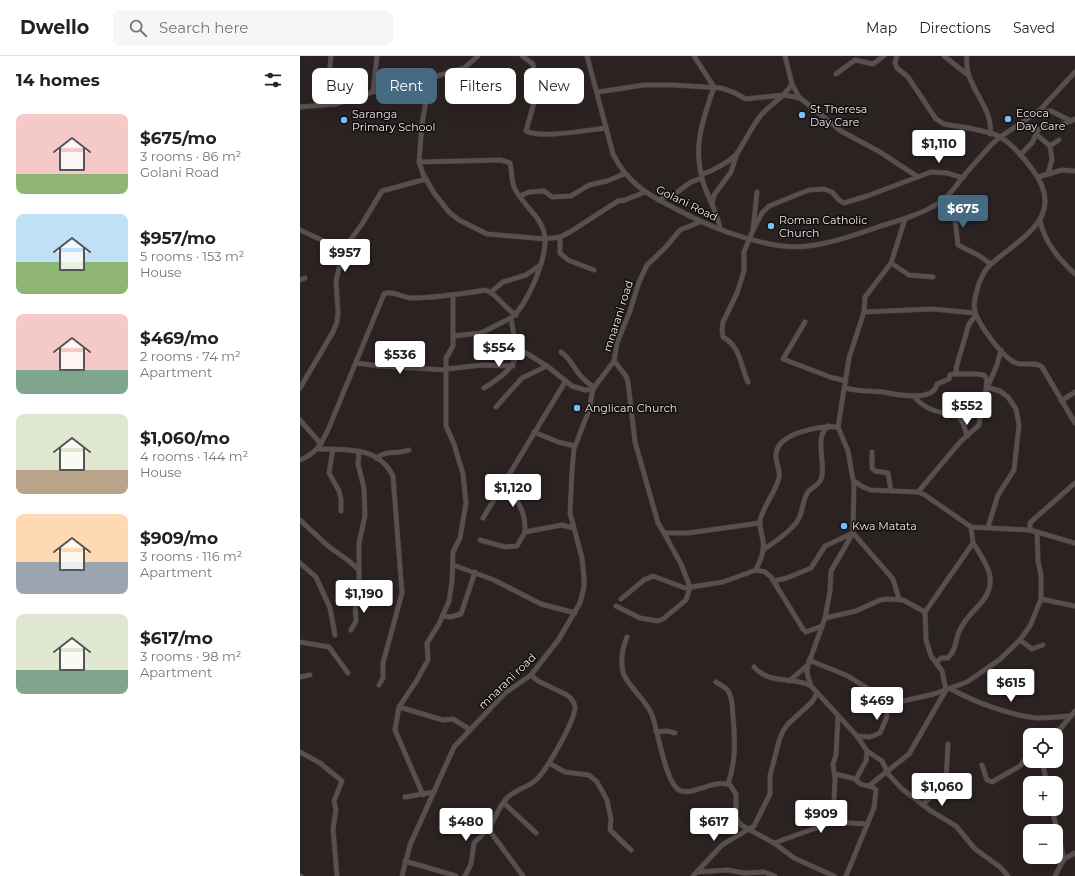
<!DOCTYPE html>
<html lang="en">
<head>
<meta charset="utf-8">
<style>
  body { margin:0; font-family:Montserrat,sans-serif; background:#f6f6f6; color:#222; height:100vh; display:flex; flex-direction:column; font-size:15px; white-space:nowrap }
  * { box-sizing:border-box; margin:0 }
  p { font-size:13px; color:#767676 }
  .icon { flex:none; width:22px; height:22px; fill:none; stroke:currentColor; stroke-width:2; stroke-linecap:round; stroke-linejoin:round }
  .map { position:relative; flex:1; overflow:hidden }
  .details { display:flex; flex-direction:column; background:#fff; width:300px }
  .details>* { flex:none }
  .hud { position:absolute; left:12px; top:12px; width:380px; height:36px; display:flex; gap:8px }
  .tools { position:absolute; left:723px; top:672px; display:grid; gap:8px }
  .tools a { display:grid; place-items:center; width:40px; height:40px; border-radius:8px; background:#fff; box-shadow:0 4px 16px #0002; font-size:20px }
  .price { position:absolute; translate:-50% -34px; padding:0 9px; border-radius:4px; background:#fff; color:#222; font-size:13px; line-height:26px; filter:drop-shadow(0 1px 2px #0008) }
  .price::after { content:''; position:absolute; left:50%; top:24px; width:12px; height:9px; margin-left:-6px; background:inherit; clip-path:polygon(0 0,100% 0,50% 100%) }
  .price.selected { background:#466a81; color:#fff }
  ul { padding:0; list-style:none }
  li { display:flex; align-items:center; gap:12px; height:100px; padding:0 16px }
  li span { display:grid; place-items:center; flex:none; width:112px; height:80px; border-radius:8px; color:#555 }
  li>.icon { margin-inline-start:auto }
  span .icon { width:48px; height:48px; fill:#fffc; stroke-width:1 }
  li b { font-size:17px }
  h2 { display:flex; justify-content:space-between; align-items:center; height:48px; padding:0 16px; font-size:17px }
  .tag { padding:0 14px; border-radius:8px; background:#fff; box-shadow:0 4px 16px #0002; font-size:14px; line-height:36px }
  .tag.selected { background:#466a81; color:#fff }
  header { display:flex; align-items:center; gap:24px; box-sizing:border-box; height:56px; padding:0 20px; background:#fff; border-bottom:1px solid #e0e0e0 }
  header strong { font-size:19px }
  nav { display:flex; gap:22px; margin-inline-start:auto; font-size:14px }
  .search { width:280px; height:36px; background:#f6f6f6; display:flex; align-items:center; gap:10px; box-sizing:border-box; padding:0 14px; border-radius:8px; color:#767676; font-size:15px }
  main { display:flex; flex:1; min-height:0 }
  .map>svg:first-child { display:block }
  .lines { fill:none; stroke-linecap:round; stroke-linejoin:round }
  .minor-casing { stroke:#433d3d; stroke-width:5.5 }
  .minor { stroke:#594f4f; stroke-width:4.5 }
  .poi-dot { fill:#73c1f6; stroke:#110d0d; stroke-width:1.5 }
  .labels { text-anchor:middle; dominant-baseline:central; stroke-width:3; stroke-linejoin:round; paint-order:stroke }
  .poi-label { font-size:11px; fill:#efe9e9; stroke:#110d0d; text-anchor:start }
  .street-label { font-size:11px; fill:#efe9e9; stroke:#110d0d }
</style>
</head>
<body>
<header>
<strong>Dwello</strong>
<div class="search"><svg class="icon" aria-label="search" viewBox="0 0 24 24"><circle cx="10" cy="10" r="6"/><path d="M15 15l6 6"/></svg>Search here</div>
<nav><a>Map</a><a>Directions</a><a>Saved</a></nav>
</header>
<main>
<section class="details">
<h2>14 homes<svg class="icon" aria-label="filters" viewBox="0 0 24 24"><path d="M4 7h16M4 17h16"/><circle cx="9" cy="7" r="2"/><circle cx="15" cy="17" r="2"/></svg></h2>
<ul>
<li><span style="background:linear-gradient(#f6c9c9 75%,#8fb573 0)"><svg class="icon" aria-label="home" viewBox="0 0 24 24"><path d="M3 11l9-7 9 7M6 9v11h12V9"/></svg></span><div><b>$675/mo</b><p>3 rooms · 86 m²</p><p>Golani Road</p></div></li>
<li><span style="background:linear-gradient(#bfe0f5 60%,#8fb573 0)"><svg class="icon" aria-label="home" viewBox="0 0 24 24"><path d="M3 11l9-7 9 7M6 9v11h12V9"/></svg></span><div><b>$957/mo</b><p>5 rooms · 153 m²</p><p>House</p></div></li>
<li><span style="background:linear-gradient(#f6c9c9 70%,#7fa58c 0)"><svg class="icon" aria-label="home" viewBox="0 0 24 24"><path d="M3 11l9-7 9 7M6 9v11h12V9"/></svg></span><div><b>$469/mo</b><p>2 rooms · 74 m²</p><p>Apartment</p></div></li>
<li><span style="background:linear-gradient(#dfe7d0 70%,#b9a48a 0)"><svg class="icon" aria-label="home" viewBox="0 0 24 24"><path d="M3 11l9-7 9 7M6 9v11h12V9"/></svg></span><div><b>$1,060/mo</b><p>4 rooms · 144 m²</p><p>House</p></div></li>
<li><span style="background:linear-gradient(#ffd9b3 60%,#9aa5b1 0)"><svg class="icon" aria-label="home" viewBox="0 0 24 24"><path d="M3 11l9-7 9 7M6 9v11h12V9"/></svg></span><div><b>$909/mo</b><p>3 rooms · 116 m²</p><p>Apartment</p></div></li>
<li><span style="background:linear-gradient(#dfe7d0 70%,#7fa58c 0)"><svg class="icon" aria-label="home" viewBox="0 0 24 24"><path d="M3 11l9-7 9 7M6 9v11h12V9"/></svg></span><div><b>$617/mo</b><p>3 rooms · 98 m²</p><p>Apartment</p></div></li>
</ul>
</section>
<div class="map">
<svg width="775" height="820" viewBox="0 0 775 820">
  <rect width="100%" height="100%" fill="#2b2222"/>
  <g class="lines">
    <!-- minor casing -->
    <g class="minor-casing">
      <g id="minor">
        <path d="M 31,0 L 30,11 L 36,48"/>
        <path d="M 222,0 L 233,8 L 237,36 L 226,75 C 241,83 287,74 306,72"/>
        <path d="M 287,0 L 313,98 C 329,131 354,142 386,158 C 416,174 473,195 508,190 C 533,187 557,178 581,170 C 601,164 625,157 642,145 C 650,139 656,130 662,122 C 672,110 682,99 692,88 L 700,81 L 739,55 L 775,16"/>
        <path d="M 394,0 L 414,31 C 402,66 392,92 404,129 C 409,144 418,157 420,173"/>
        <path d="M 485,0 L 492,28 L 499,41"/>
        <path d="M 597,0 L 595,6 L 597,12 L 608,21 L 636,63 L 644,68 C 658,71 689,74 700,81 C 711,87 725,103 732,113 C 768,160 722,181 691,208 C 684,214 679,226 677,234 C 675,241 673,248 675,255 C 678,268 703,302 716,307 C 724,310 735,305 742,311 L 775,367"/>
        <path d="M 644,0 L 668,19"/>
        <path d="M 667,0 C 662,28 695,52 690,78"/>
        <path d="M 536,18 L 555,4 L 573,8 L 584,0"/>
        <path d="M 130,22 L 122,68 L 119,106 L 123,118 L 134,137 L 149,156 L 159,164 L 187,178 L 245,183 L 260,181 L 270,176 L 318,145 L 325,144 L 345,136"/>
        <path d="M 73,36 L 77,0"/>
        <path d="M 298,36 L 344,29 L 374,29 L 421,32 L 433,36 L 446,43 L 484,39 L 500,42 L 541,75 L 580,96 L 618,121"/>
        <path d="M 0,51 L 36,48 L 73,36 L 130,22 L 164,12 L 178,0"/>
        <path d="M 739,55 L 751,55 L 771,65"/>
        <path d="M 736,78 L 750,90 L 752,103 L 748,118"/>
        <path d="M 750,90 L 759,84"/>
        <path d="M 720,99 L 732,87 L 738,74 L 743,71 L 756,71 L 775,63"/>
        <path d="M 119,106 L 201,104 L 210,107 C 212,114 211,123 214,131 C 221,148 239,158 244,176 C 250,197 228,248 211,262 L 215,286 L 218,292 L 247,310 L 272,330 L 285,334 L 293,333"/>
        <path d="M 402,118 C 411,116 433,104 438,96 C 446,84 452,70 461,59 C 471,48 484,41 492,28"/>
        <path d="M 738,121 L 762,114 L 775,115"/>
        <path d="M 220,140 L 229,136 L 244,135 L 252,141 L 271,140 L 289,129 L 307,125 L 324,118"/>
        <path d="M 647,141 L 654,154 L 658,189 L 678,199 L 691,208"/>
        <path d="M 358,144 L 376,137 L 391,126 L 402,122"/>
        <path d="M 412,149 L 414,139 L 431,116 L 437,97"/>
        <path d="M 605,163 L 591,207 L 565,241 L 564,256 L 549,302 L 538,371 L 548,395 L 553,424 L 563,431 L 571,434 L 618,436 L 625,439 L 671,471 L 730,474 L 775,487"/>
        <path d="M 740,164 C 744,186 759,203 775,218"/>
        <path d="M 0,174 L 43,194"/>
        <path d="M 453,174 L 462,157 L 469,150 L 509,134 L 524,133 L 532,136 L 539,144 L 544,147 L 567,140 L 631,116 L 647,117 L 663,122"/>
        <path d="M 260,181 L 260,197 L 268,204 L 294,214"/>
        <path d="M 591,207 L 609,219 L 633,221"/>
        <path d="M 0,224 L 5,222"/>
        <path d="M 191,236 L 203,226 L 226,219 L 239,210"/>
        <path d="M 564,256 L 632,253 L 675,257"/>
        <path d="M 505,266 L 483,303 L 530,321 L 546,325"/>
        <path d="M 153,280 L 181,277 L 211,262"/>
        <path d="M 261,296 C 276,307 274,319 294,331"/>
        <path d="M 314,305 L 326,320 L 328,326 L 335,386 L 358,467 L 364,477 L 388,477 L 460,467"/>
        <path d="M 56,307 L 79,310 L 146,314"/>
        <path d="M 146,313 L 183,309 L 213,310"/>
        <path d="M 657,318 L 656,312 L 669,268 L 676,259"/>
        <path d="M 448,326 C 440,309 441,291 423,281 L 422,275 L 423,266 L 437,237 L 444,215 L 444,196 L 453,174 L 457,136"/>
        <path d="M 0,332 L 33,276 L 37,266 L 38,256 L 36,225 L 43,194 L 62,168 L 82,135 L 126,123"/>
        <path d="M 184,332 C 201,321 215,313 218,292"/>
        <path d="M 546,332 C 558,336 570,334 583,336 C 595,338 634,347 637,328 L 649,323 L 650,319 L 653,318 L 677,318 L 684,319 L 687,324 L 686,331 L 700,335 L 708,341 L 716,353 L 719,369 L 714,414 L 698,439 L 688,471"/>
        <path d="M 614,340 C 621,350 632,355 645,357 L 651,354 L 654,354 L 663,367 L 667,380"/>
        <path d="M 761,345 L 775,336"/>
        <path d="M 196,351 L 222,322 L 247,310"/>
        <path d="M 0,364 L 21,388"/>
        <path d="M 234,376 L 258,386 L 275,390"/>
        <path d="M 19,393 C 47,394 78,390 93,420 L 102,537 L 83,607 L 83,622 L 79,629"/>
        <path d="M 33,393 L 29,417 L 39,435 L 41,443 L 41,455"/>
        <path d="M 572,396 L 572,412 L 575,415 L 588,417 L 591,435"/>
        <path d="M 76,402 C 88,393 96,399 109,394"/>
        <path d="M 0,404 C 16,398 21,388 28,374 L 84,238 C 92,234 101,241 111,242 C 136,242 161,238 186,234 C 198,239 204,252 216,259"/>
        <path d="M 205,424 L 209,426 C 215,448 226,450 225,476"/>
        <path d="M 618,436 L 661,385 L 679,369 L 683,341 L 697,309 L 701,294"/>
        <path d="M 183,462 L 265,326"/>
        <path d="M 0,464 L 28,490 L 49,505 L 59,514"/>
        <path d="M 730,474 L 730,467 L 733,464 L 775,427"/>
        <path d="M 180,484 L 205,491 L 217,490 L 225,476 L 262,469 L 273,472"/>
        <path d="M 463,494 C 472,488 495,472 499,462 C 503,454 503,443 508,436 C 511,431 519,430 521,423 C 527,407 513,383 528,370"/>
        <path d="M 0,507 L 16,521 L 30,552 L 35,579"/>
        <path d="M 153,509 L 194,524 L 241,548 L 275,557"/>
        <path d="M 456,514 C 460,504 465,496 463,485 C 462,478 459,471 460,464 C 464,449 475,437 479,422 C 481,414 475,407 476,398 C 478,376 521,370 538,371"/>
        <path d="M 474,525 L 487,522 L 511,512 L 525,490 L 553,477 L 593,523 L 599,543"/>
        <path d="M 321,543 L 344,524 L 353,520 L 385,532 L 423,526 L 456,514 L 465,516 L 471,521 L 503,573 L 506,576 L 522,570"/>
        <path d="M 741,543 L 775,550"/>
        <path d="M 316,550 L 340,562 L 358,565 L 363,563 L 386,544 L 390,531 L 381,508 L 364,477"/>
        <path d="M 142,560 L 151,561 L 161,558 L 175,516"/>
        <path d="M 525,562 L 556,555 L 580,544 L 587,543 L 603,544 L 625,556"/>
        <path d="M 51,574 L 56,565 L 55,544 L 59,522 L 59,487 L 65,460 L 64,432 L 58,408 L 59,395"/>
        <path d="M 327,581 C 322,593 320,603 323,616 C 325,627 347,645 352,659 C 358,674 365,726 379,734 C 392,741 415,722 430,729 L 436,738 L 436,762 L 441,769 L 474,787 L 494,802 L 534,820"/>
        <path d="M 720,584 L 732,593 L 743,589"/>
        <path d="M 0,586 L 29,591 L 48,617"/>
        <path d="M 509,604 L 548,620 L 570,634 L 591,645 L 599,646 L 634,638 L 667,626 L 699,604 L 719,585 L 730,570 L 741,543 L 741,519 L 738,505 L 737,476"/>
        <path d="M 636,607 L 641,602 L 648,602 C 658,592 654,583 661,572 C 666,562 673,556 680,548 C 700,526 687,508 673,487"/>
        <path d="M 454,611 C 470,629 492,620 511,630"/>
        <path d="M 0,621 L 10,619"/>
        <path d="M 489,625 L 508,609"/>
        <path d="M 416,626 C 420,629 426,631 428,635 C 433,642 432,652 433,660 C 435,684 436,705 428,728"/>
        <path d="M 651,633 C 674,646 710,659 736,662 C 747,662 759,661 770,660"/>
        <path d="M 99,651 L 143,664 L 153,663 L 169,673"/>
        <path d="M 356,676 L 367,675 L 375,677"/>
        <path d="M 755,679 L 775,655"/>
        <path d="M 557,680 L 570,681 L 580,677 L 586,663 L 590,644"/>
        <path d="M 567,695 L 582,705 L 589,719 L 602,733 L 631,755 L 656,770 L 675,793 L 700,811 L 708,820"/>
        <path d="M 0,696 L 20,707 L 42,725 L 34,745 L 36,754 L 33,773 L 37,820"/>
        <path d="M 742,705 L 747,727"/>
        <path d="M 249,707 L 265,716 L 289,719 L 297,726 L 307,744 L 311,763 L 310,774 L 331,794"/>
        <path d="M 682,709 L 687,724 L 692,726 L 720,710 L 730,696"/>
        <path d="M 535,718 L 556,723"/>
        <path d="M 570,729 L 609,698 L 646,634 L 642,615 L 631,600 L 626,584 L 625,556 L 673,487 L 671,471"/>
        <path d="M 123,739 L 95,674 L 99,651 L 117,624 L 128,604 L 127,587 L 139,568 L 149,545 L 152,525 L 153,496 L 160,482 L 166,447 L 163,418 L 154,388 L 146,370 L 146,302 L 153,290 L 153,239"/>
        <path d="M 105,741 L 134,736"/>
        <path d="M 204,747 L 236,777"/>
        <path d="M 623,748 L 639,734 L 646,725 L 648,688"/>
        <path d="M 752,753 L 764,803 L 755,820"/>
        <path d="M 533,766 L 535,723 L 533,708 L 536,699 L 538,660"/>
        <path d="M 474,787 L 533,766 L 567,768"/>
        <path d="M 764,803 L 775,797"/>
        <path d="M 105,805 L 156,820"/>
        <path d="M 397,816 L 428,814 L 444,817 L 464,816 L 475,820"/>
        <path d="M 0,820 L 1,820"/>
        <path d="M 102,820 L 110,789 L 154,691 L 205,637 L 231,619 L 259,583 L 280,547 L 284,531 L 284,522 L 282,502 L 270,457 L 272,415 L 274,393 L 289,354 L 293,333 L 314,305 L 317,287 L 330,255 L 339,226 L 347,209 L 365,192 L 380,174 L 400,166"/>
        <path d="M 165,820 L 171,808 L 174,787 L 190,771"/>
        <path d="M 223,820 L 192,778 L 190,771 C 195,762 199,752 205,744 C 214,733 229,732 238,722 C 248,711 275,665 275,651 C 274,645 271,642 267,639 L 238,625 L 231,619"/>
        <path d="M 393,820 L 422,789 L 454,770 L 470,738 L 470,720 L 479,685 L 483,675 L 488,668 L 512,646 L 517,637"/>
        <path d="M 546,820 L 574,752 L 576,734 C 571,727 562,732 557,725 L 557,721 L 566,705 L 567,695 L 557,680 L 511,630 L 507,617 L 508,609 L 525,562 L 530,535 L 531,515 L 553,477 L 554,426"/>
      </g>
    </g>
    <!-- minor -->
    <use href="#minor" class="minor"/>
  </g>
  <!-- markers -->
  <g class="poi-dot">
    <circle cx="502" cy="59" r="4"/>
    <circle cx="708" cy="63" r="4"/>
    <circle cx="44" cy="64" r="4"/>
    <circle cx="471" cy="170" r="4"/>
    <circle cx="277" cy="352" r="4"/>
    <circle cx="544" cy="470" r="4"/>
  </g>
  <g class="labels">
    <!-- poi labels -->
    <g class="poi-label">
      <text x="510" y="53">St Theresa<tspan x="510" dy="13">Day Care</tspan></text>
      <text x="716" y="57">Ecoca<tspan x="716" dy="13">Day Care</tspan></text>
      <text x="52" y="58">Saranga<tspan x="52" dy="13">Primary School</tspan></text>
      <text x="479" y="164">Roman Catholic<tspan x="479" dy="13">Church</tspan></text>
      <text x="285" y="352">Anglican Church</text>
      <text x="552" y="470">Kwa Matata</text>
    </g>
    <!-- street labels -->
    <g class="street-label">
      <text transform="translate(387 147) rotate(26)">Golani Road</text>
      <text transform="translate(318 260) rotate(-72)">mnarani road</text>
      <text transform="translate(207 625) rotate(-44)">mnarani road</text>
    </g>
  </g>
</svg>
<div class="tools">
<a><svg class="icon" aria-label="locate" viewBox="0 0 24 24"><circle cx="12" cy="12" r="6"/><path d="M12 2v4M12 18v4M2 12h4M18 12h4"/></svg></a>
<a>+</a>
<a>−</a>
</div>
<b class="price" style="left:639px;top:108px">$1,110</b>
<b class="price selected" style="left:663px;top:173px">$675</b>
<b class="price" style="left:45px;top:217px">$957</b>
<b class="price" style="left:199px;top:312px">$554</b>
<b class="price" style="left:100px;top:319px">$536</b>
<b class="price" style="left:667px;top:370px">$552</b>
<b class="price" style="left:213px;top:452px">$1,120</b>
<b class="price" style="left:64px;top:558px">$1,190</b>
<b class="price" style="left:711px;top:647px">$615</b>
<b class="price" style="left:577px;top:665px">$469</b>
<b class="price" style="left:642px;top:751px">$1,060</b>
<b class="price" style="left:521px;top:778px">$909</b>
<b class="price" style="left:166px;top:786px">$480</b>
<b class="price" style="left:414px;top:786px">$617</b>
<div class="hud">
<a class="tag">Buy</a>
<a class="tag selected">Rent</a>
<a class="tag">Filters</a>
<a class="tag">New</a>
</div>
</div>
</main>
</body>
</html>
